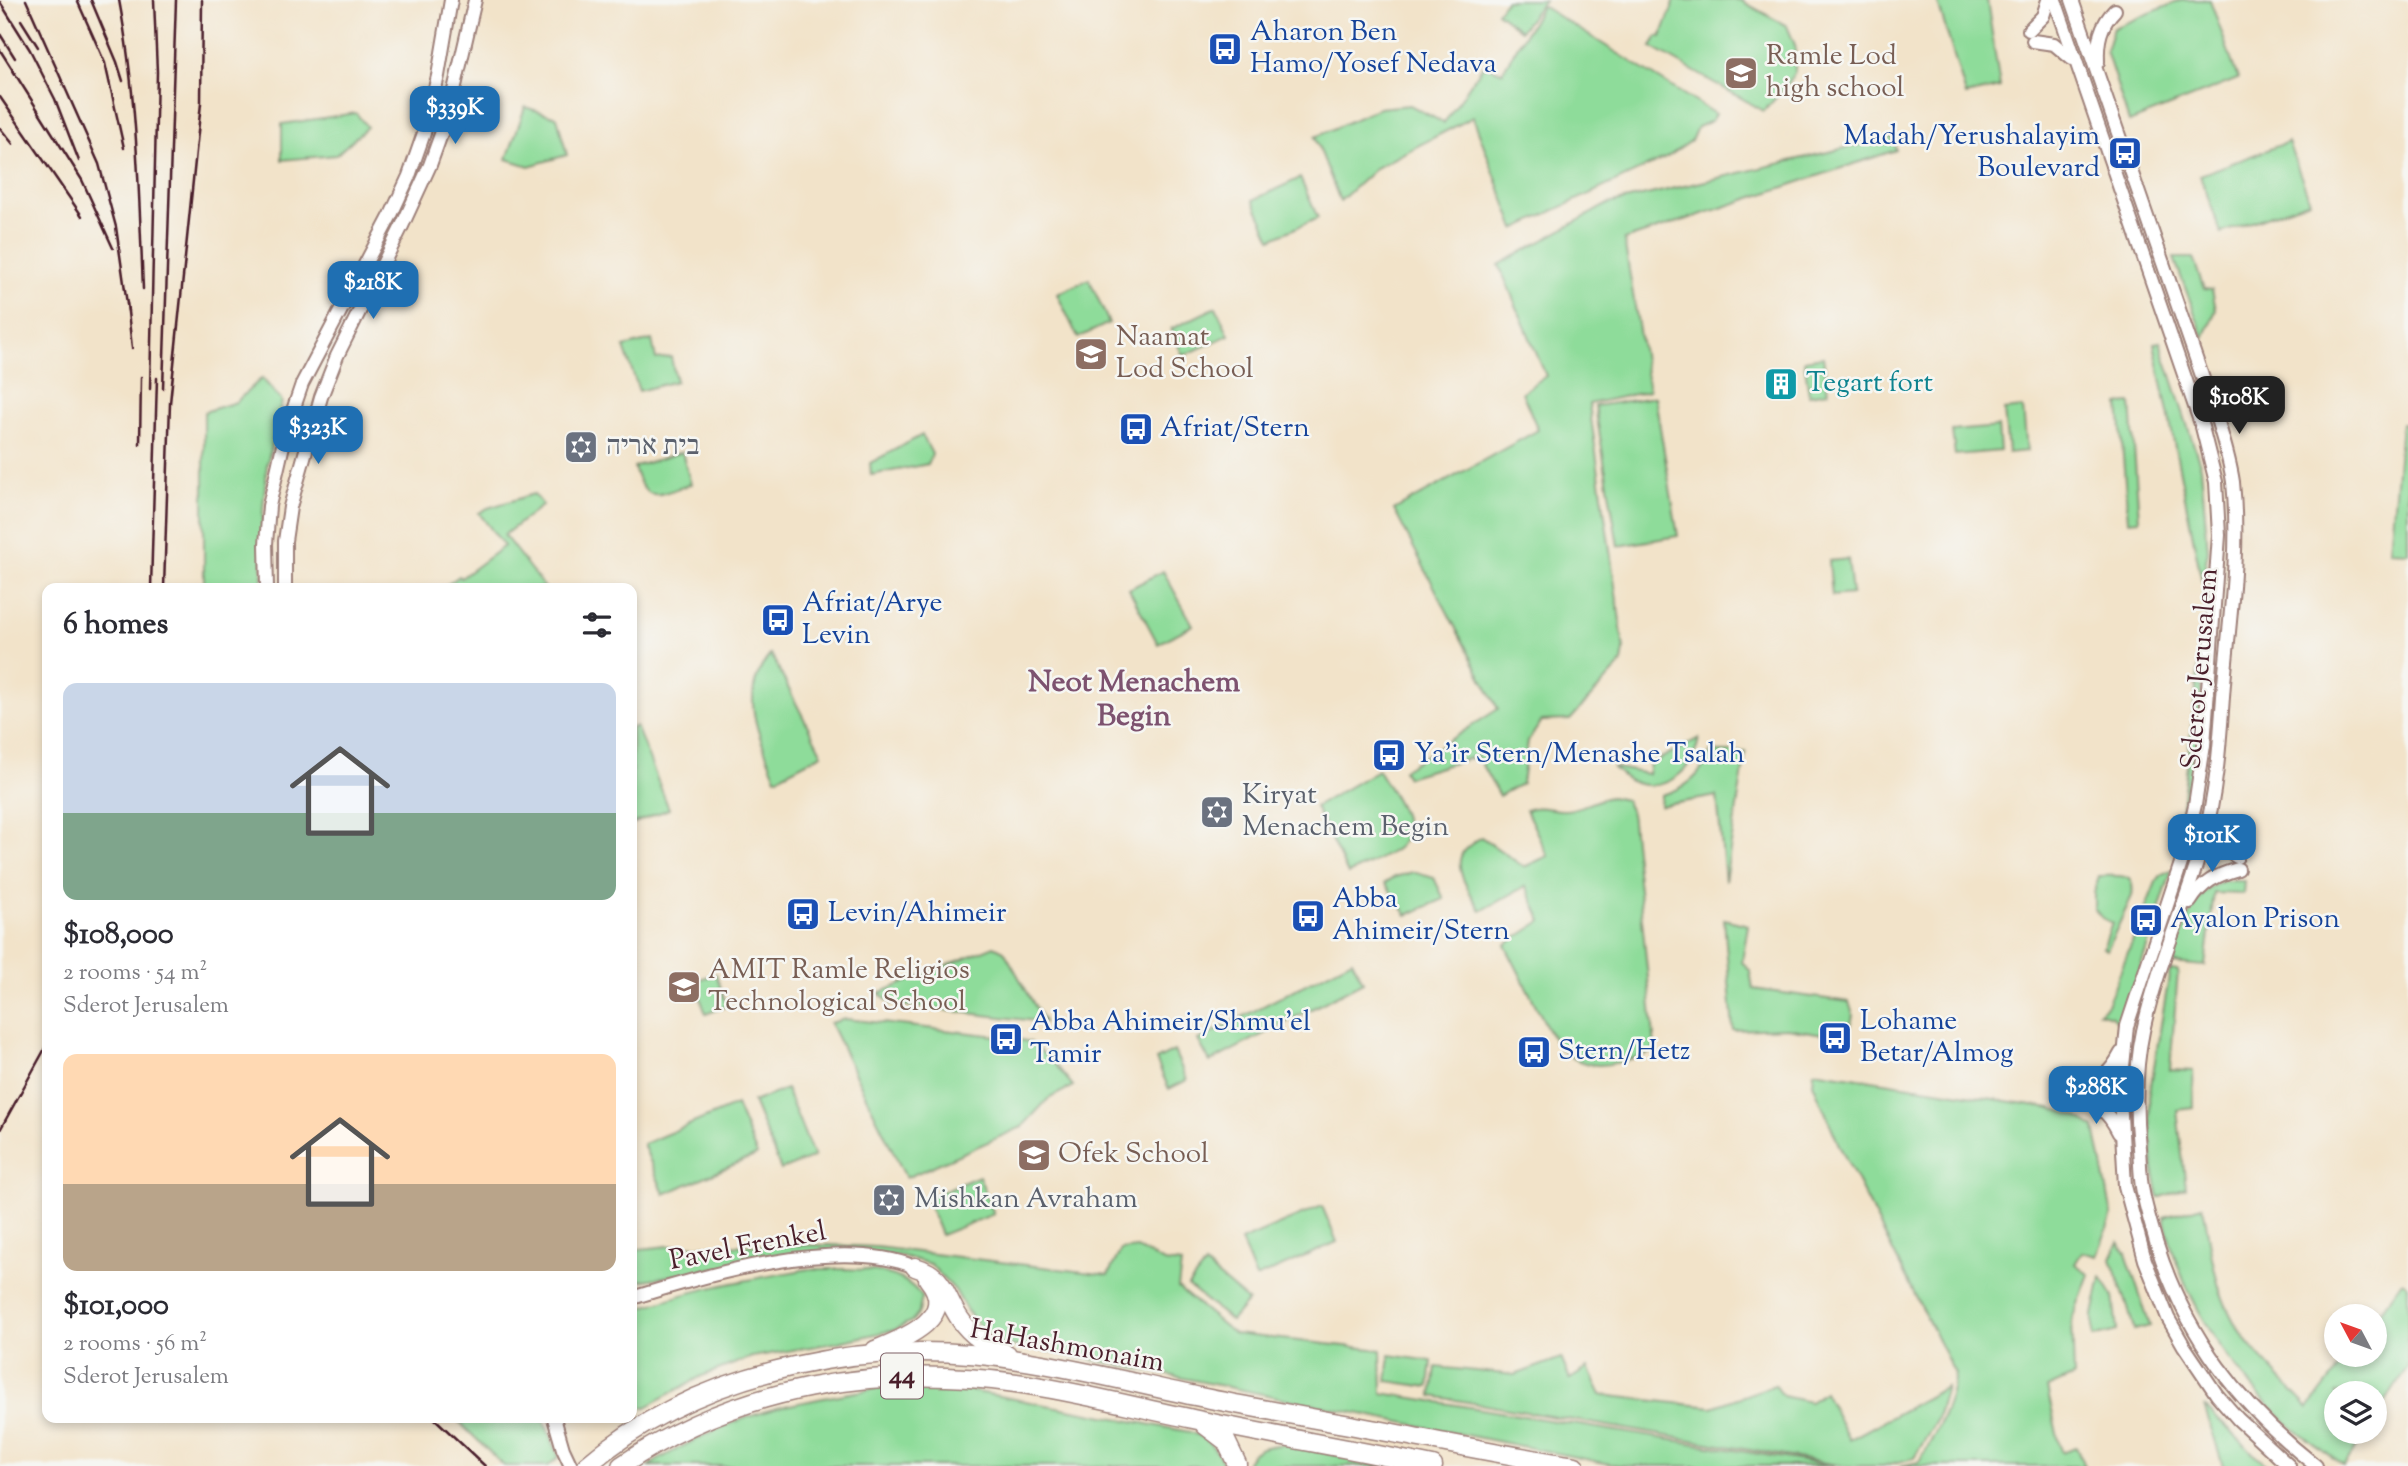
<!DOCTYPE html>
<html lang="en">
<head>
<meta charset="utf-8">
<style>
  body { margin:0; font-family:"Sorts Mill Goudy","Frank Ruhl Libre",serif; background:#f7f7f7; color:#2b2b33; height:100vh; display:flex; flex-direction:column; font-size:26px; white-space:nowrap }
  * { box-sizing:border-box; margin:0 }
  p { font-size:23px; color:#7c7c81 }
  .icon { flex:none; width:38px; height:38px; fill:none; stroke:currentColor; stroke-width:2; stroke-linecap:round; stroke-linejoin:round }
  .map { position:relative; flex:1; overflow:hidden }
  .details { position:absolute; left:42px; top:583px; width:595px; height:840px; display:flex; flex-direction:column; background:#fff; border-radius:14px; box-shadow:0 4px 10px #0003 }
  .details>* { flex:none }
  .needle { width:46px; rotate:311deg }
  .tools { position:absolute; left:2324px; top:1304px; display:grid; gap:14px }
  .tools a { display:grid; place-items:center; width:63px; height:63px; border-radius:50%; background:#fff; box-shadow:0 4px 10px #0003; font-size:35px }
  .price { position:absolute; translate:-50% -60px; padding:0 16px; border-radius:14px; background:#1f6fb2; color:#fff; font-size:23px; line-height:46px; filter:drop-shadow(0 2px 4px #0008) }
  .price::after { content:''; position:absolute; left:50%; top:42px; width:21px; height:16px; margin-left:-10px; background:inherit; clip-path:polygon(0 0,100% 0,50% 100%) }
  .price.current { background:#222; color:#fff }
  ul { padding:0; list-style:none }
  li { display:grid; align-content:center; gap:14px; height:371px; padding:0 21px }
  li span { display:grid; place-items:center; height:217px; border-radius:14px; color:#555 }
  li>.icon { margin-inline-start:auto }
  span .icon { width:126px; height:126px; fill:#fffc; stroke-width:1 }
  li b { font-size:30px }
  h2 { display:flex; justify-content:space-between; align-items:center; height:84px; padding:0 21px; font-size:30px }
  .map>svg:first-child { display:block }
  .green { fill:#8edc9a; stroke:#6c7e62; stroke-width:2 }
  .lines { fill:none; stroke-linecap:round; stroke-linejoin:round }
  .secondary-casing { stroke:#9e817a; stroke-width:16 }
  .highway-casing { stroke:#9e817a; stroke-width:21 }
  .secondary { stroke:#fff; stroke-width:12 }
  .highway { stroke:#fff; stroke-width:18 }
  .rail { stroke:#4a1f2b; stroke-width:2.5 }
  .labels { text-anchor:middle; dominant-baseline:central; stroke-width:5; stroke-linejoin:round; paint-order:stroke }
  .shield { fill:#f6f6f2; stroke:#7e6067; stroke-width:2 }
  .shield-label { font-size:26px; font-weight:bold; fill:#4a1f2b }
  .transit-label { font-size:28px; fill:#164399; stroke:#f6f6f2; text-anchor:start }
  .education-label { font-size:28px; fill:#785e54; stroke:#f6f6f2; text-anchor:start }
  .culture-label { font-size:28px; fill:#0d838f; stroke:#f6f6f2; text-anchor:start }
  .worship-label { font-size:28px; fill:#5b616d; stroke:#f6f6f2; text-anchor:start }
  .street-label { font-size:28px; fill:#4a1f2b; stroke:#f6f6f2 }
  .neighbourhood-label { font-size:30px; font-weight:bold; fill:#7d526f; stroke:#f6f6f2 }
</style>
</head>
<body>
<div class="map">
<svg width="2408" height="1466" viewBox="0 0 2408 1466">
  <rect width="100%" height="100%" fill="#f6f6f2"/>
  <filter id="ink" filterUnits="userSpaceOnUse"><feTurbulence type="fractalNoise" baseFrequency=".0143" numOctaves="2"/><feDisplacementMap in="SourceGraphic" scale="14" xChannelSelector="R" yChannelSelector="G"/><feConvolveMatrix kernelMatrix="1 2 1 2 8 2 1 2 1" color-interpolation-filters="sRGB"/></filter>
  <filter id="wash" filterUnits="userSpaceOnUse"><feTurbulence type="fractalNoise" baseFrequency=".00686" numOctaves="4" result="noise"/><feDisplacementMap in="SourceGraphic" scale="28" xChannelSelector="R" yChannelSelector="G"/><feGaussianBlur stdDeviation="1.57" result="paint"/><feColorMatrix in="noise" values="0 0 0 0 0 0 0 0 0 0 0 0 0 0 0 0 0 1.4 0 .05"/><feComposite in="paint" operator="in"/></filter>
  <g filter="url(#wash)">
    <rect width="100%" height="100%" fill="#f2e3c9"/>
    <!-- green -->
    <g class="green">
      <path d="M 1506,0 L 1544,0 L 1521,30 L 1497,12 Z"/>
      <path d="M 1675,0 L 1740,0 L 1787,26 L 1795,45 L 1795,71 L 1789,83 L 1764,111 L 1651,47 L 1658,36 L 1661,37 Z"/>
      <path d="M 1937,0 L 1987,0 L 2000,87 L 1966,95 Z"/>
      <path d="M 2182,0 L 2210,0 L 2238,79 L 2129,122 L 2106,51 L 2113,28 Z"/>
      <path d="M 1542,6 L 1715,114 L 1711,121 L 1697,127 L 1691,141 L 1666,158 L 1515,229 L 1473,117 L 1377,167 L 1340,201 L 1315,137 L 1379,108 L 1410,105 L 1444,123 L 1483,66 L 1502,72 Z"/>
      <path d="M 525,107 L 557,117 L 567,155 L 529,166 L 507,159 Z"/>
      <path d="M 356,113 L 367,127 L 336,155 L 282,160 L 282,124 Z"/>
      <path d="M 1892,137 L 1896,150 L 1624,240 L 1649,391 L 1589,404 L 1624,649 L 1622,663 L 1570,720 L 1542,721 L 1528,741 L 1522,783 L 1499,796 L 1477,756 L 1407,777 L 1403,770 L 1498,709 L 1394,510 L 1538,430 L 1522,392 L 1546,376 L 1499,265 L 1608,204 Z"/>
      <path d="M 2288,142 L 2310,201 L 2221,233 L 2200,175 Z"/>
      <path d="M 1300,178 L 1318,218 L 1271,239 L 1253,200 Z"/>
      <path d="M 2174,258 L 2193,258 L 2204,289 L 2212,290 L 2216,310 L 2204,338 Z"/>
      <path d="M 1089,279 L 1109,323 L 1078,338 L 1057,294 Z"/>
      <path d="M 1216,307 L 1229,335 L 1183,356 L 1171,329 Z"/>
      <path d="M 652,340 L 656,359 L 671,357 L 676,381 L 639,391 L 624,347 Z"/>
      <path d="M 2160,342 L 2201,467 L 2208,551 L 2202,582 L 2154,343 Z"/>
      <path d="M 1823,357 L 1828,392 L 1809,395 L 1804,360 Z"/>
      <path d="M 262,378 L 282,401 L 267,464 L 263,509 L 262,588 L 204,588 L 204,412 L 236,402 Z"/>
      <path d="M 1655,397 L 1678,536 L 1618,546 L 1595,406 Z"/>
      <path d="M 2131,403 L 2139,520 L 2128,521 L 2119,404 Z"/>
      <path d="M 2023,408 L 2027,451 L 2008,453 L 2004,410 Z"/>
      <path d="M 2401,424 L 2408,424 L 2408,552 L 2390,551 Z"/>
      <path d="M 1998,427 L 2000,451 L 1955,455 L 1952,431 Z"/>
      <path d="M 922,435 L 932,454 L 928,464 L 871,475 L 870,463 Z"/>
      <path d="M 682,452 L 691,484 C 659,494 645,507 634,467 Z"/>
      <path d="M 534,494 L 543,505 L 504,535 L 545,588 L 443,588 L 459,576 L 461,578 L 504,546 L 479,513 L 488,508 Z"/>
      <path d="M 1848,559 L 1852,594 L 1832,596 L 1829,561 Z"/>
      <path d="M 1163,571 L 1193,625 L 1158,644 L 1129,589 Z"/>
      <path d="M 2203,631 L 2199,749 L 2195,785 L 2183,832 L 2180,823 Z"/>
      <path d="M 771,654 L 822,754 L 776,778 C 760,737 736,693 771,654 Z"/>
      <path d="M 636,726 L 669,809 L 632,824 L 632,728 Z"/>
      <path d="M 1699,738 C 1693,772 1665,795 1630,781 C 1624,778 1618,772 1612,767 L 1648,774 L 1650,764 Z"/>
      <path d="M 1711,752 L 1746,752 L 1725,881 L 1717,796 L 1660,806 L 1661,795 C 1686,789 1701,776 1711,752 Z"/>
      <path d="M 1378,770 C 1389,790 1421,828 1397,848 C 1383,859 1363,866 1348,874 L 1315,807 Z"/>
      <path d="M 1611,797 L 1625,800 L 1631,812 L 1655,1047 L 1650,1053 C 1613,1064 1586,1077 1555,1043 L 1505,945 L 1542,921 L 1526,886 L 1481,911 C 1472,895 1452,870 1463,852 C 1467,846 1475,842 1481,837 L 1524,867 L 1548,856 L 1526,810 C 1538,804 1553,811 1566,810 C 1582,809 1595,799 1611,797 Z"/>
      <path d="M 2172,870 L 2125,1015 L 2122,1028 L 2112,1016 L 2099,1012 L 2107,1005 L 2156,882 L 2162,874 Z"/>
      <path d="M 1413,872 L 1434,878 L 1444,899 L 1407,915 L 1385,883 L 1395,877 Z"/>
      <path d="M 2099,876 C 2118,876 2136,871 2132,896 L 2107,950 L 2103,948 L 2112,923 L 2102,918 L 2094,909 L 2094,893 Z"/>
      <path d="M 2223,881 L 2244,881 L 2243,894 L 2214,893 L 2205,966 L 2173,963 C 2182,933 2190,893 2223,881 Z"/>
      <path d="M 1724,919 L 1748,925 L 1742,962 L 1750,971 L 1753,989 L 1849,1002 L 1853,1015 L 1848,1038 L 1787,1028 L 1733,1030 Z"/>
      <path d="M 994,946 L 1004,951 L 1044,1022 L 891,1004 L 879,993 Z"/>
      <path d="M 1352,960 L 1363,982 L 1210,1062 L 1198,1040 Z"/>
      <path d="M 2170,970 L 2178,971 L 2170,1070 L 2193,1071 L 2194,1108 L 2177,1110 L 2186,1188 L 2159,1198 L 2153,1169 L 2149,1097 Z"/>
      <path d="M 716,974 L 727,1006 L 706,1014 L 694,981 Z"/>
      <path d="M 846,1019 L 1006,1037 L 1030,1042 L 1055,1064 L 1073,1086 L 1048,1099 L 1022,1127 L 906,1178 L 830,1023 Z"/>
      <path d="M 1174,1051 L 1187,1080 L 1169,1089 L 1156,1060 Z"/>
      <path d="M 1814,1071 L 2051,1108 L 2076,1116 L 2095,1128 L 2112,1215 L 2097,1256 L 2082,1252 L 2075,1264 L 2089,1274 L 2072,1320 L 2074,1376 L 2047,1388 L 2061,1452 L 2076,1447 L 2084,1466 L 1900,1466 L 1919,1462 C 1936,1434 1950,1406 1955,1374 L 1839,1145 L 1813,1083 Z"/>
      <path d="M 786,1089 L 814,1157 L 781,1170 L 753,1102 Z"/>
      <path d="M 736,1105 L 757,1155 L 664,1194 L 643,1144 Z"/>
      <path d="M 979,1176 L 994,1214 L 941,1235 L 926,1198 Z"/>
      <path d="M 1322,1206 L 1337,1242 L 1256,1278 L 1241,1241 Z"/>
      <path d="M 2203,1206 C 2210,1241 2213,1281 2229,1312 C 2245,1347 2283,1380 2309,1408 L 2349,1355 L 2375,1354 L 2375,1319 L 2402,1281 L 2408,1285 L 2408,1367 L 2375,1418 L 2375,1393 L 2336,1393 L 2336,1432 L 2366,1432 L 2344,1466 C 2327,1453 2308,1441 2292,1427 C 2231,1373 2180,1297 2164,1217 Z"/>
      <path d="M 2119,1242 L 2126,1254 L 2150,1326 L 2134,1330 L 2128,1307 L 2111,1259 Z"/>
      <path d="M 829,1245 L 876,1247 L 1108,1275 L 1121,1250 L 1137,1248 L 1164,1262 L 1181,1264 L 1178,1288 L 1234,1334 L 1381,1350 L 1382,1393 L 1833,1466 L 1633,1466 L 1610,1464 L 1054,1352 L 1000,1344 L 980,1327 L 967,1311 L 955,1290 L 930,1264 L 902,1256 L 826,1251 L 632,1282 L 632,1250 L 668,1246 Z"/>
      <path d="M 1205,1265 L 1248,1301 L 1231,1321 L 1188,1286 Z"/>
      <path d="M 808,1269 C 845,1270 898,1262 922,1297 L 919,1312 L 912,1321 L 894,1330 L 834,1343 L 752,1357 L 702,1376 L 646,1407 L 632,1408 L 632,1312 C 688,1289 748,1280 808,1269 Z"/>
      <path d="M 2101,1277 L 2113,1296 L 2117,1331 L 2093,1337 L 2093,1315 Z"/>
      <path d="M 1390,1355 L 1432,1361 L 1429,1387 L 1387,1381 Z"/>
      <path d="M 1561,1358 L 1570,1379 L 1588,1368 L 1601,1395 L 1712,1407 L 1775,1385 L 1783,1396 L 1810,1402 L 1824,1392 L 1849,1440 L 1946,1387 L 1937,1419 L 1914,1458 L 1883,1466 L 1844,1466 L 1432,1396 L 1436,1367 L 1515,1375 Z"/>
      <path d="M 898,1384 L 945,1386 L 1190,1432 C 1207,1438 1218,1449 1224,1466 L 648,1466 C 689,1441 734,1419 781,1407 C 819,1398 859,1392 898,1384 Z"/>
      <path d="M 2204,1406 L 2267,1466 L 2223,1466 Z"/>
      <path d="M 455,1418 L 543,1418 L 559,1457 L 548,1466 L 504,1466 Z"/>
      <path d="M 1285,1444 L 1387,1466 L 1245,1466 C 1252,1447 1266,1446 1285,1444 Z"/>
    </g>
  </g>
  <g filter="url(#ink)">
    <g class="lines">
      <!-- secondary casing -->
      <g class="secondary-casing">
        <g id="secondary">
          <path d="M 2055,0 L 2202,427 L 2216,482 L 2219,535 L 2204,745 L 2195,805 L 2183,857 L 2127,1026 L 2120,1097 L 2125,1186 L 2145,1260 L 2168,1318 L 2184,1346 L 2217,1395 L 2238,1419 L 2289,1466"/>
          <path d="M 2072,0 L 2218,422 C 2224,442 2230,461 2233,482 C 2240,549 2230,616 2224,683 C 2220,736 2218,787 2204,839 C 2187,903 2157,965 2143,1031 C 2135,1069 2135,1109 2139,1148 C 2140,1161 2140,1175 2142,1187 C 2145,1206 2151,1224 2156,1242 C 2186,1337 2239,1405 2316,1466"/>
          <path d="M 2029,30 L 2043,16 L 2048,0"/>
          <path d="M 2033,41 L 2054,44 L 2072,59"/>
          <path d="M 2098,62 C 2097,42 2100,25 2115,10"/>
          <path d="M 267,588 L 266,544 L 269,506 L 287,428 L 302,384 L 391,215 L 409,176 L 424,133 L 438,76 L 451,0"/>
          <path d="M 285,588 L 285,541 L 290,507 L 321,397 L 337,356 L 402,226 L 430,165 L 449,112 L 475,0"/>
          <path d="M 2209,824 C 2211,841 2223,849 2237,857"/>
          <path d="M 2190,902 C 2202,882 2217,875 2238,869"/>
          <path d="M 2077,1081 C 2102,1079 2109,1076 2121,1053"/>
          <path d="M 2073,1095 C 2098,1105 2107,1109 2119,1133"/>
          <path d="M 632,1298 C 709,1274 839,1236 915,1267"/>
          <path d="M 554,1418 L 563,1449 L 571,1466"/>
        </g>
      </g>
      <!-- highway casing -->
      <g class="highway-casing">
        <g id="highway">
          <path d="M 915,1267 C 946,1276 944,1296 960,1319 C 971,1336 989,1346 1007,1354"/>
          <path d="M 875,1350 C 902,1339 960,1318 928,1279"/>
          <path d="M 1205,1425 L 1226,1441 L 1237,1464"/>
          <path d="M 586,1466 C 703,1366 875,1335 1025,1361 C 1084,1370 1142,1385 1200,1397 C 1264,1410 1329,1421 1393,1433 C 1453,1444 1514,1457 1575,1466"/>
          <path d="M 621,1466 C 737,1386 878,1364 1016,1383 C 1075,1391 1134,1407 1193,1419 C 1273,1436 1353,1449 1433,1466"/>
        </g>
      </g>
      <!-- secondary -->
      <use href="#secondary" class="secondary"/>
      <!-- highway -->
      <use href="#highway" class="highway"/>
      <!-- rail -->
      <g class="rail">
        <path d="M 26,0 L 99,164 L 116,227 L 128,311"/>
        <path d="M 77,0 L 105,63 L 124,148"/>
        <path d="M 91,0 L 117,62 L 123,81"/>
        <path d="M 119,0 C 137,95 139,193 143,289"/>
        <path d="M 0,2 L 30,50 L 55,99 L 79,161"/>
        <path d="M 21,20 L 38,47"/>
        <path d="M 0,34 L 15,58"/>
        <path d="M 0,50 L 82,180 L 113,248"/>
        <path d="M 0,97 L 82,216"/>
        <path d="M 0,128 L 13,144"/>
        <path d="M 127,303 L 132,348"/>
        <path d="M 163,388 L 176,0"/>
        <path d="M 150,389 L 157,72 L 154,0"/>
        <path d="M 140,444 L 141,377"/>
        <path d="M 151,588 L 157,378"/>
        <path d="M 164,588 L 170,403 L 201,103 L 202,0"/>
        <path d="M 0,1130 L 47,1045"/>
        <path d="M 434,1418 L 485,1466"/>
      </g>
    </g>
  </g>
  <!-- icons -->
  <defs>
    <g id="bus-square" transform="scale(1.75)"><rect x="-9" y="-9" width="18" height="18" rx="4" fill="#1a4fb4" stroke="#f6f6f2"/><path d="M-5-6H5V4H4V6H2V4H-2V6H-4V4H-5ZM-3.5-4V0h7V-4ZM-3.5 1.2v1.5H-2V1.2ZM2 1.2v1.5H3.5V1.2Z" fill="#fff"/></g>
    <g id="school-square" transform="scale(1.75)"><rect x="-9" y="-9" width="18" height="18" rx="4" fill="#8d6e63" stroke="#f6f6f2"/><path d="M0-5L7-2L0 1L-7-2ZM-4 1L0 2.5L4 1V4Q0 6-4 4Z" fill="#fff"/></g>
    <g id="building-square" transform="scale(1.75)"><rect x="-9" y="-9" width="18" height="18" rx="4" fill="#0f9aa8" stroke="#f6f6f2"/><path d="M-4-6H4V6H1V3H-1V6H-4ZM-2.5-4.3h1.7v1.8h-1.7ZM.8-4.3h1.7v1.8H.8ZM-2.5-1h1.7V.8h-1.7ZM.8-1h1.7V.8H.8Z" fill="#fff"/></g>
    <g id="synagogue-square" transform="scale(1.75)"><rect x="-9" y="-9" width="18" height="18" rx="4" fill="#6b7280" stroke="#f6f6f2"/><path d="M0-6.5L5.6 3.2H-5.6ZM0 6.5L5.6-3.2H-5.6Z" fill="#fff"/></g>
  </defs>
  <g fill-rule="evenodd">
    <use href="#bus-square" x="1225" y="49"/>
    <use href="#school-square" x="1741" y="73"/>
    <use href="#bus-square" x="2125" y="153"/>
    <use href="#school-square" x="1091" y="354"/>
    <use href="#building-square" x="1781" y="384"/>
    <use href="#bus-square" x="1136" y="429"/>
    <use href="#synagogue-square" x="581" y="447"/>
    <use href="#bus-square" x="778" y="620"/>
    <use href="#bus-square" x="1389" y="755"/>
    <use href="#synagogue-square" x="1217" y="812"/>
    <use href="#bus-square" x="803" y="914"/>
    <use href="#bus-square" x="1308" y="916"/>
    <use href="#bus-square" x="2146" y="920"/>
    <use href="#school-square" x="684" y="987"/>
    <use href="#bus-square" x="1835" y="1038"/>
    <use href="#bus-square" x="1006" y="1039"/>
    <use href="#bus-square" x="1534" y="1052"/>
    <use href="#school-square" x="1034" y="1155"/>
    <use href="#synagogue-square" x="889" y="1200"/>
  </g>
  <g class="labels">
    <!-- shield labels -->
    <rect class="shield" x="881" y="1353.5" width="42" height="45" rx="5"/>
    <g class="shield-label">
      <text x="902" y="1376">44</text>
    </g>
    <!-- transit labels -->
    <g class="transit-label">
      <text x="1250" y="33">Aharon Ben<tspan x="1250" dy="32">Hamo/Yosef Nedava</tspan></text>
      <text x="2100" y="137" text-anchor="end">Madah/Yerushalayim<tspan x="2100" dy="32">Boulevard</tspan></text>
      <text x="1160" y="429">Afriat/Stern</text>
      <text x="802" y="604">Afriat/Arye<tspan x="802" dy="32">Levin</tspan></text>
      <text x="1414" y="755">Ya'ir Stern/Menashe Tsalah</text>
      <text x="1332" y="900">Abba<tspan x="1332" dy="32">Ahimeir/Stern</tspan></text>
      <text x="828" y="914">Levin/Ahimeir</text>
      <text x="2170" y="920">Ayalon Prison</text>
      <text x="1860" y="1022">Lohame<tspan x="1860" dy="32">Betar/Almog</tspan></text>
      <text x="1030" y="1023">Abba Ahimeir/Shmu'el<tspan x="1030" dy="32">Tamir</tspan></text>
      <text x="1558" y="1052">Stern/Hetz</text>
    </g>
    <!-- education labels -->
    <g class="education-label">
      <text x="1766" y="57">Ramle Lod<tspan x="1766" dy="32">high school</tspan></text>
      <text x="1116" y="338">Naamat<tspan x="1116" dy="32">Lod School</tspan></text>
      <text x="708" y="971">AMIT Ramle Religios<tspan x="708" dy="32">Technological School</tspan></text>
      <text x="1058" y="1155">Ofek School</text>
    </g>
    <!-- culture labels -->
    <g class="culture-label">
      <text x="1806" y="384">Tegart fort</text>
    </g>
    <!-- worship labels -->
    <g class="worship-label">
      <text x="606" y="447">בית אריה</text>
      <text x="1242" y="796">Kiryat<tspan x="1242" dy="32">Menachem Begin</tspan></text>
      <text x="914" y="1200">Mishkan Avraham</text>
    </g>
    <!-- street labels -->
    <g class="street-label">
      <text transform="translate(2201 669) rotate(-85)">Sderot Jerusalem</text>
      <text transform="translate(748 1247) rotate(-11)">Pavel Frenkel</text>
      <text transform="translate(1067 1347) rotate(10)">HaHashmonaim</text>
    </g>
    <!-- neighbourhood labels -->
    <g class="neighbourhood-label">
      <text x="1134" y="683">Neot Menachem<tspan x="1134" dy="34">Begin</tspan></text>
    </g>
  </g>
</svg>
<div class="tools">
<a><svg class="needle" viewBox="-14 -14 28 28"><path d="M0-13l5 13h-10z" fill="#e53935"/><path d="M0 13l5-13h-10z" fill="#7c7c81"/></svg></a>
<a><svg class="icon" aria-label="layers" viewBox="0 0 24 24"><path d="M12 4l9 5-9 5-9-5zM3 14l9 5 9-5"/></svg></a>
</div>
<b class="price" style="left:455px;top:146px">$339K</b>
<b class="price" style="left:373px;top:321px">$218K</b>
<b class="price current" style="left:2239px;top:436px">$108K</b>
<b class="price" style="left:318px;top:466px">$323K</b>
<b class="price" style="left:2212px;top:874px">$101K</b>
<b class="price" style="left:2096px;top:1126px">$288K</b>
<section class="details">
<h2>6 homes<svg class="icon" aria-label="filters" viewBox="0 0 24 24"><path d="M4 7h16M4 17h16"/><circle cx="9" cy="7" r="2"/><circle cx="15" cy="17" r="2"/></svg></h2>
<ul>
<li><span style="background:linear-gradient(#c9d6e8 60%,#7fa58c 0)"><svg class="icon" aria-label="home" viewBox="0 0 24 24"><path d="M3 11l9-7 9 7M6 9v11h12V9"/></svg></span><div><b>$108,000</b><p>2 rooms · 54 m²</p><p>Sderot Jerusalem</p></div></li>
<li><span style="background:linear-gradient(#ffd9b3 60%,#b9a48a 0)"><svg class="icon" aria-label="home" viewBox="0 0 24 24"><path d="M3 11l9-7 9 7M6 9v11h12V9"/></svg></span><div><b>$101,000</b><p>2 rooms · 56 m²</p><p>Sderot Jerusalem</p></div></li>
</ul>
</section>
</div>
</body>
</html>
